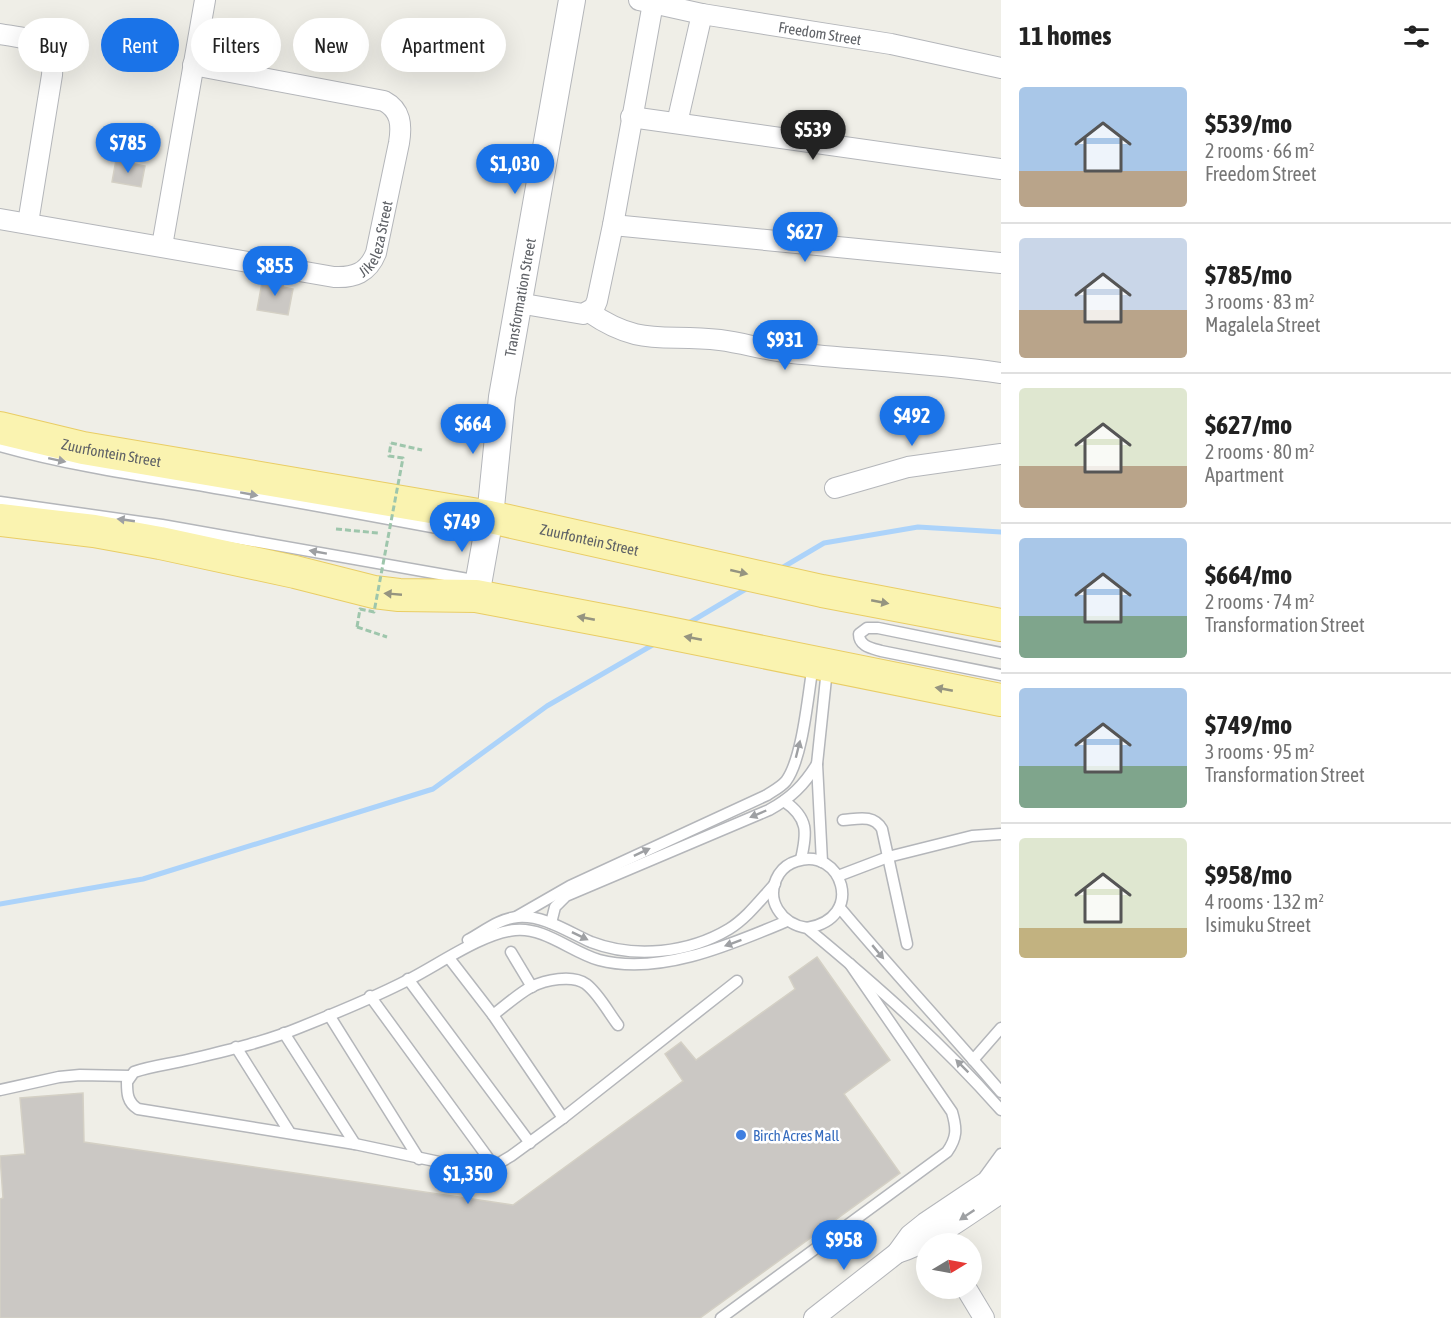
<!DOCTYPE html>
<html lang="en">
<head>
<meta charset="utf-8">
<style>
  body { margin:0; font-family:"Asap Condensed",sans-serif; background:#f6f6f6; color:#222; height:100vh; display:flex; flex-direction:column; font-size:22px; white-space:nowrap }
  * { box-sizing:border-box; margin:0 }
  p { font-size:20px; color:#767676 }
  .icon { flex:none; width:33px; height:33px; fill:none; stroke:currentColor; stroke-width:2; stroke-linecap:round; stroke-linejoin:round }
  .map { position:relative; flex:1; overflow:hidden }
  .sheet { display:flex; flex-direction:column; background:#fff; width:450px }
  .sheet>* { flex:none }
  .hud { position:absolute; left:18px; top:18px; width:570px; height:54px; display:flex; gap:12px }
  .needle { width:39px; rotate:80deg }
  .buttons { position:absolute; left:916px; top:1233px; display:grid; gap:12px }
  .buttons a { display:grid; place-items:center; width:66px; height:66px; border-radius:50%; background:#fff; box-shadow:0 6px 24px #0002; font-size:30px }
  .price { position:absolute; translate:-50% -51px; padding:0 14px; border-radius:21px; background:#1a73e8; color:#fff; font-size:20px; line-height:39px; filter:drop-shadow(0 2px 3px #0008) }
  .price::after { content:''; position:absolute; left:50%; top:36px; width:18px; height:14px; margin-left:-9px; background:inherit; clip-path:polygon(0 0,100% 0,50% 100%) }
  .price.current { background:#222; color:#fff }
  ul { padding:0; list-style:none }
  li { display:flex; align-items:center; gap:18px; height:150px; padding:0 18px }
  li+li { border-top:2px solid #e0e0e0 }
  li span { display:grid; place-items:center; flex:none; width:168px; height:120px; border-radius:6px; color:#555 }
  li>.icon { margin-inline-start:auto }
  span .icon { width:72px; height:72px; fill:#fffc; stroke-width:1 }
  li b { font-size:26px }
  h2 { display:flex; justify-content:space-between; align-items:center; height:72px; padding:0 18px; font-size:26px }
  .pill { padding:0 21px; border-radius:27px; background:#fff; box-shadow:0 6px 24px #0002; font-size:21px; line-height:54px }
  .pill.current { background:#1a73e8; color:#fff }
  main { display:flex; flex:1; min-height:0 }
  .map>svg:first-child { display:block }
  .lines { fill:none; stroke-linecap:round; stroke-linejoin:round }
  .stream { stroke:#acd3fa; stroke-width:5 }
  .building { fill:#cbc8c4; stroke:#d4d0c5; stroke-width:1.5 }
  .service-casing { stroke:#b4b6ba; stroke-width:13 }
  .minor-casing { stroke:#b4b6ba; stroke-width:22 }
  .tertiary-casing { stroke:#b4b6ba; stroke-width:28 }
  .primary-casing { stroke:#e9cd65; stroke-width:34 }
  .path { stroke:#9ec6ac; stroke-width:3; stroke-dasharray:6 3; stroke-linecap:butt }
  .service { stroke:#fff; stroke-width:10 }
  .minor { stroke:#fff; stroke-width:20 }
  .tertiary { stroke:#fff; stroke-width:26 }
  .primary { stroke:#faf3b0; stroke-width:32 }
  .path-bridge { stroke:#9ec6ac; stroke-width:3; stroke-dasharray:6 3; stroke-linecap:butt }
  .oneway { fill:#9ea0a3 }
  .oneway2 { fill:#959480 }
  .shop-dot { fill:#3f7fe0; stroke:#fff; stroke-width:2 }
  .labels { text-anchor:middle; dominant-baseline:central; stroke-width:5; stroke-linejoin:round; paint-order:stroke }
  .street-label { font-size:15px; fill:#5e6166; stroke:#fff }
  .shop-label { font-size:15px; fill:#366cbe; stroke:#fff; text-anchor:start }
</style>
</head>
<body>
<main>
<div class="map">
<svg width="1001" height="1318" viewBox="0 0 1001 1318">
  <rect width="100%" height="100%" fill="#efeee7"/>
  <g class="lines">
    <!-- stream -->
    <g class="stream">
      <path d="M 780,569 L 824,543 L 918,527 L 1001,532"/>
      <path d="M 687,624 L 751,586"/>
      <path d="M 0,904 L 143,879 L 433,789 L 547,706 L 656,643"/>
    </g>
  </g>
  <!-- building -->
  <g class="building">
    <path d="M 116,160 L 145,166 L 141,187 L 112,182 Z"/>
    <path d="M 263,277 L 284,281 L 283,287 L 293,289 L 288,315 L 257,310 Z"/>
    <path d="M 817,957 L 890,1060 L 844,1094 L 900,1173 L 700,1318 L 0,1318 L 0,1199 L 3,1198 L 0,1156 L 25,1154 L 20,1098 L 83,1093 L 84,1142 L 513,1205 L 683,1081 L 665,1054 L 681,1042 L 696,1060 L 795,989 L 789,977 Z"/>
  </g>
  <g class="lines">
    <!-- service casing -->
    <g class="service-casing">
      <g id="service">
        <path d="M 0,446 C 71,466 143,476 215,488 C 306,503 396,521 486,537"/>
        <path d="M 0,502 L 162,525 L 479,581"/>
        <path d="M 1001,653 L 878,628 L 867,628 L 859,634 C 859,646 871,648 881,651 L 1001,675"/>
        <path d="M 784,801 C 809,818 807,833 801,859"/>
        <path d="M 843,820 C 858,819 873,814 882,829 L 907,944"/>
        <path d="M 822,862 L 817,764 L 827,669"/>
        <path d="M 838,876 L 888,857 L 972,836 L 1001,834"/>
        <path d="M 840,908 C 892,970 948,1030 1001,1092"/>
        <path d="M 516,917 L 570,886 L 767,795 C 773,791 781,787 786,781 C 803,758 808,694 813,665"/>
        <path d="M 551,923 L 555,907 L 566,896 L 769,810 C 791,798 804,785 817,764"/>
        <path d="M 807,928 C 867,918 841,846 797,861 C 790,863 783,868 779,874 C 763,900 782,924 807,928 C 876,985 942,1043 1001,1110"/>
        <path d="M 468,940 C 483,932 500,918 518,917 C 544,915 568,932 591,942 C 635,959 689,953 729,929 C 747,918 761,899 775,884"/>
        <path d="M 511,952 L 532,987"/>
        <path d="M 449,958 L 493,1015 L 563,1118"/>
        <path d="M 408,979 L 530,1143"/>
        <path d="M 737,981 L 563,1118 L 511,1156 L 494,1166 L 472,1168 L 458,1166 L 355,1144 L 138,1109 C 127,1102 127,1093 127,1082 L 134,1072 C 151,1066 170,1064 187,1060 C 225,1051 265,1042 301,1027 C 336,1013 375,997 408,980 C 438,965 482,933 515,930 C 545,927 571,952 599,960 C 660,976 732,944 787,921"/>
        <path d="M 370,996 L 494,1166"/>
        <path d="M 329,1015 L 419,1159"/>
        <path d="M 493,1015 C 505,1006 518,994 531,987 C 545,980 572,974 586,984 C 599,994 608,1012 618,1025"/>
        <path d="M 284,1033 L 355,1144"/>
        <path d="M 236,1047 L 290,1133"/>
        <path d="M 973,1060 L 1001,1028"/>
        <path d="M 0,1090 L 59,1077 L 80,1075 L 130,1076"/>
        <path d="M 985,1176 L 1001,1154"/>
        <path d="M 721,1318 L 947,1152 C 957,1138 957,1129 952,1112 L 850,964"/>
      </g>
    </g>
    <!-- minor casing -->
    <g class="minor-casing">
      <g id="minor">
        <path id="s1" d="M 639,0 L 702,14 L 891,44 L 1001,68"/>
        <path d="M 0,34 C 28,39 55,38 52,75 L 28,223"/>
        <path d="M 631,117 L 1001,169"/>
        <path d="M 677,123 L 702,14"/>
        <path id="s2" d="M 0,219 L 334,277 C 354,278 368,273 376,253 L 399,143 C 402,125 401,110 384,101 L 193,65"/>
        <path d="M 613,225 L 1001,263"/>
        <path d="M 162,246 L 205,0"/>
        <path d="M 518,303 L 583,314 L 594,308 L 597,301 L 613,225 L 653,3"/>
        <path d="M 589,312 C 641,348 664,333 720,340 C 744,343 768,351 792,353 C 862,360 931,363 1001,373"/>
        <path d="M 835,488 L 908,467 L 1001,454"/>
        <path d="M 897,1253 C 935,1241 967,1215 1001,1193"/>
        <path d="M 966,1288 L 984,1318"/>
        <path d="M 814,1318 L 897,1253 L 910,1235 L 925,1223 L 1001,1172"/>
      </g>
    </g>
    <!-- tertiary casing -->
    <g class="tertiary-casing">
      <g id="tertiary">
        <path id="s3" d="M 476,596 L 490,517 L 502,397 L 572,0"/>
      </g>
    </g>
    <!-- primary casing -->
    <g class="primary-casing">
      <g id="primary">
        <path id="s4" d="M 0,428 L 83,448 L 490,517 L 822,591 L 1001,625"/>
        <path d="M 0,520 L 94,531 L 160,543 L 295,572 L 374,592 L 399,595 L 476,596 L 644,628 L 1001,700"/>
      </g>
    </g>
    <!-- path -->
    <g class="path">
      <path d="M 391,443 L 422,450"/>
      <path d="M 336,529 L 378,533"/>
      <path d="M 357,627 L 387,637"/>
    </g>
    <!-- service -->
    <use href="#service" class="service"/>
    <!-- minor -->
    <use href="#minor" class="minor"/>
    <!-- tertiary -->
    <use href="#tertiary" class="tertiary"/>
    <!-- primary -->
    <use href="#primary" class="primary"/>
    <!-- path-bridge -->
    <path class="path-bridge" d="M 357,627 L 360,609 L 374,612 L 403,458 L 389,456 L 391,443"/>
  </g>
  <!-- one-way arrows -->
  <defs><path id="oneway-solid" d="M-6-.8H1V-3.2L6.5 0L1 3.2V.8H-6Z" transform="scale(1.5)"/></defs>
  <g class="oneway">
    <use href="#oneway-solid" transform="translate(57 460) rotate(12)"/>
    <use href="#oneway-solid" transform="translate(249 494) rotate(10)"/>
    <use href="#oneway-solid" transform="translate(126 520) rotate(-172)"/>
    <use href="#oneway-solid" transform="translate(318 552) rotate(-170)"/>
    <use href="#oneway-solid" transform="translate(798 749) rotate(-76)"/>
    <use href="#oneway-solid" transform="translate(758 814) rotate(157)"/>
    <use href="#oneway-solid" transform="translate(642 852) rotate(-25)"/>
    <use href="#oneway-solid" transform="translate(580 936) rotate(26)"/>
    <use href="#oneway-solid" transform="translate(733 943) rotate(160)"/>
    <use href="#oneway-solid" transform="translate(878 952) rotate(50)"/>
    <use href="#oneway-solid" transform="translate(962 1066) rotate(-135)"/>
    <use href="#oneway-solid" transform="translate(967 1215) rotate(146)"/>
  </g>
  <g class="oneway2">
    <use href="#oneway-solid" transform="translate(739 572) rotate(13)"/>
    <use href="#oneway-solid" transform="translate(393 594) rotate(-175)"/>
    <use href="#oneway-solid" transform="translate(880 602) rotate(11)"/>
    <use href="#oneway-solid" transform="translate(586 618) rotate(-169)"/>
    <use href="#oneway-solid" transform="translate(693 638) rotate(-169)"/>
    <use href="#oneway-solid" transform="translate(944 689) rotate(-169)"/>
  </g>
  <!-- markers -->
  <circle class="shop-dot" cx="741" cy="1135" r="6"/>
  <g class="labels">
    <!-- street labels -->
    <g class="street-label">
      <text stroke="none"><textPath href="#s1" startOffset="184">Freedom Street</textPath></text>
      <text stroke="none"><textPath href="#s2" startOffset="405">Jikeleza Street</textPath></text>
      <text stroke="none"><textPath href="#s3" startOffset="302">Transformation Street</textPath></text>
      <text stroke="none"><textPath href="#s4" startOffset="114">Zuurfontein Street</textPath></text>
      <text stroke="none"><textPath href="#s4" startOffset="600">Zuurfontein Street</textPath></text>
    </g>
    <!-- shop labels -->
    <g class="shop-label">
      <text x="753" y="1135">Birch Acres Mall</text>
    </g>
  </g>
</svg>
<div class="buttons">
<a><svg class="needle" viewBox="-14 -14 28 28"><path d="M0-13l5 13h-10z" fill="#e53935"/><path d="M0 13l5-13h-10z" fill="#767676"/></svg></a>
</div>
<b class="price current" style="left:813px;top:161px">$539</b>
<b class="price" style="left:128px;top:174px">$785</b>
<b class="price" style="left:515px;top:195px">$1,030</b>
<b class="price" style="left:805px;top:263px">$627</b>
<b class="price" style="left:275px;top:297px">$855</b>
<b class="price" style="left:785px;top:371px">$931</b>
<b class="price" style="left:912px;top:447px">$492</b>
<b class="price" style="left:473px;top:455px">$664</b>
<b class="price" style="left:462px;top:553px">$749</b>
<b class="price" style="left:468px;top:1205px">$1,350</b>
<b class="price" style="left:844px;top:1271px">$958</b>
<div class="hud">
<a class="pill">Buy</a>
<a class="pill current">Rent</a>
<a class="pill">Filters</a>
<a class="pill">New</a>
<a class="pill">Apartment</a>
</div>
</div>
<section class="sheet">
<h2>11 homes<svg class="icon" aria-label="filters" viewBox="0 0 24 24"><path d="M4 7h16M4 17h16"/><circle cx="9" cy="7" r="2"/><circle cx="15" cy="17" r="2"/></svg></h2>
<ul>
<li><span style="background:linear-gradient(#a9c7e8 70%,#b9a48a 0)"><svg class="icon" aria-label="home" viewBox="0 0 24 24"><path d="M3 11l9-7 9 7M6 9v11h12V9"/></svg></span><div><b>$539/mo</b><p>2 rooms · 66 m²</p><p>Freedom Street</p></div></li>
<li><span style="background:linear-gradient(#c9d6e8 60%,#b9a48a 0)"><svg class="icon" aria-label="home" viewBox="0 0 24 24"><path d="M3 11l9-7 9 7M6 9v11h12V9"/></svg></span><div><b>$785/mo</b><p>3 rooms · 83 m²</p><p>Magalela Street</p></div></li>
<li><span style="background:linear-gradient(#dfe7d0 65%,#b9a48a 0)"><svg class="icon" aria-label="home" viewBox="0 0 24 24"><path d="M3 11l9-7 9 7M6 9v11h12V9"/></svg></span><div><b>$627/mo</b><p>2 rooms · 80 m²</p><p>Apartment</p></div></li>
<li><span style="background:linear-gradient(#a9c7e8 65%,#7fa58c 0)"><svg class="icon" aria-label="home" viewBox="0 0 24 24"><path d="M3 11l9-7 9 7M6 9v11h12V9"/></svg></span><div><b>$664/mo</b><p>2 rooms · 74 m²</p><p>Transformation Street</p></div></li>
<li><span style="background:linear-gradient(#a9c7e8 65%,#7fa58c 0)"><svg class="icon" aria-label="home" viewBox="0 0 24 24"><path d="M3 11l9-7 9 7M6 9v11h12V9"/></svg></span><div><b>$749/mo</b><p>3 rooms · 95 m²</p><p>Transformation Street</p></div></li>
<li><span style="background:linear-gradient(#dfe7d0 75%,#c2b280 0)"><svg class="icon" aria-label="home" viewBox="0 0 24 24"><path d="M3 11l9-7 9 7M6 9v11h12V9"/></svg></span><div><b>$958/mo</b><p>4 rooms · 132 m²</p><p>Isimuku Street</p></div></li>
</ul>
</section>
</main>
</body>
</html>
